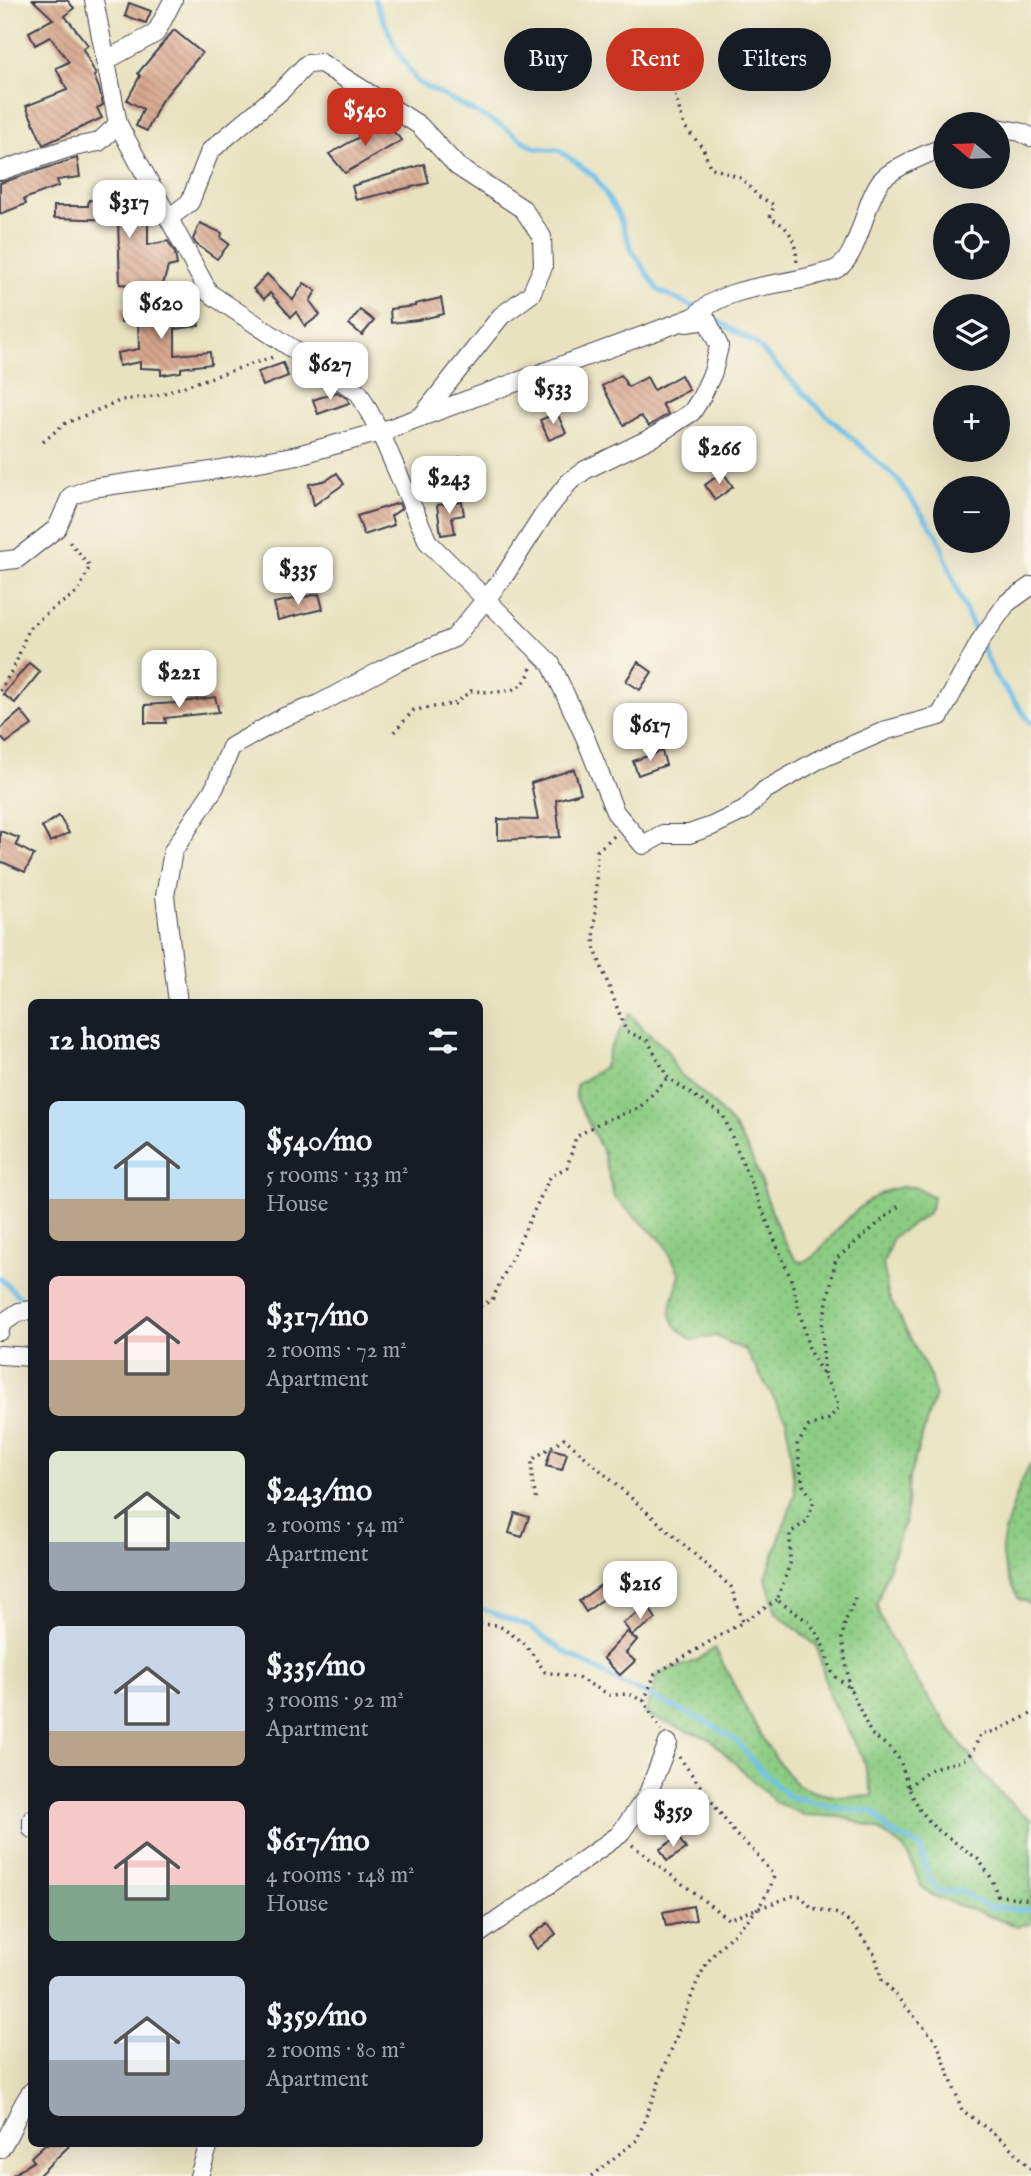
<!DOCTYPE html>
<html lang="en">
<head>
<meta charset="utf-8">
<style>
  body { margin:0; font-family:"IM FELL English",serif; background:#242831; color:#f1f3f6; height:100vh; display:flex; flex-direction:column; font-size:26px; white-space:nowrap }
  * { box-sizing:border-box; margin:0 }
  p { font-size:23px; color:#9ea1a6 }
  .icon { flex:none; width:38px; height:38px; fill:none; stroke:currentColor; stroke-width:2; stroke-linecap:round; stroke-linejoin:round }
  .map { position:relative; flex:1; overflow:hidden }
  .panel { position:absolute; left:28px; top:999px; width:455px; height:1148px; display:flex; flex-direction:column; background:#171b24; border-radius:10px; box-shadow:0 7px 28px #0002 }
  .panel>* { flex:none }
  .hud { position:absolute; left:504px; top:28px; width:422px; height:63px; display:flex; gap:14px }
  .needle { width:46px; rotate:289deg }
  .tools { position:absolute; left:933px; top:112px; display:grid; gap:14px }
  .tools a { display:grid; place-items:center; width:77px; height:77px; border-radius:50%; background:#171b24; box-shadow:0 7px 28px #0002; font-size:35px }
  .price { position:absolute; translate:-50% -60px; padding:0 16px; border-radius:14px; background:#fff; color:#222; font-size:23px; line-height:46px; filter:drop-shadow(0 2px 4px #0008) }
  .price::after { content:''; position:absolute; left:50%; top:42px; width:21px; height:16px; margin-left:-10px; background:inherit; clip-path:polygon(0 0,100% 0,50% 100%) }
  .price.current { background:#c8321e; color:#fff }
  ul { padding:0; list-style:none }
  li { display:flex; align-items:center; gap:21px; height:175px; padding:0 21px }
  li span { display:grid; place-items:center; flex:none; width:196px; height:140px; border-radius:10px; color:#555 }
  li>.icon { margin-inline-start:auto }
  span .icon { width:84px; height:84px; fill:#fffc; stroke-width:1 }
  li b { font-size:30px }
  h2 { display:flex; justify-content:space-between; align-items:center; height:84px; padding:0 21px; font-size:30px }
  .chip { padding:0 24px; border-radius:32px; background:#171b24; box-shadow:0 7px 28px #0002; font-size:24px; line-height:63px }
  .chip.current { background:#c8321e; color:#fff }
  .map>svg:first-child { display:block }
  .grass { fill:url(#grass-dots); stroke:#57775f; stroke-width:2 }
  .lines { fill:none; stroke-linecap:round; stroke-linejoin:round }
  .stream { stroke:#6ebfe9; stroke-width:5 }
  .building { fill:url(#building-back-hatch) }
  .minor-casing { stroke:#403f4f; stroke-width:20 }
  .path { stroke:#403f4f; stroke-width:3.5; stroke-dasharray:2 5; stroke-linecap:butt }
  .minor { stroke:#fff; stroke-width:18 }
</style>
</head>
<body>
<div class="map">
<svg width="1031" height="2176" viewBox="0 0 1031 2176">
  <defs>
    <pattern id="grass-dots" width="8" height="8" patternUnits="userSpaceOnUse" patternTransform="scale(1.75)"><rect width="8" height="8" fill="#8ccc83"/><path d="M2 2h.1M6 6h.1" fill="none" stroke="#78af72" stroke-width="1.8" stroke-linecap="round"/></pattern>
    <pattern id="building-back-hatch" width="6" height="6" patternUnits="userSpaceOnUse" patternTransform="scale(1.75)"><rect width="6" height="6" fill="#d7a68c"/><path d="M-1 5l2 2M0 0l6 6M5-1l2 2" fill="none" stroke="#ae8774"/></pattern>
  </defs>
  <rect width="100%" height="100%" fill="#fbf7ec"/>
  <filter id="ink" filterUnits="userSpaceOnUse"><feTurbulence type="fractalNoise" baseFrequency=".0143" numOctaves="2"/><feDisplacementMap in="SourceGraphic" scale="14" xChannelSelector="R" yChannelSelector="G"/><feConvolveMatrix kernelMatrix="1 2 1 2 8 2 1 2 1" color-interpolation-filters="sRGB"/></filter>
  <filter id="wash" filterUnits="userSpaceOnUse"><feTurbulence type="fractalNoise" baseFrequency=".00686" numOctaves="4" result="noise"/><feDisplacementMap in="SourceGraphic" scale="28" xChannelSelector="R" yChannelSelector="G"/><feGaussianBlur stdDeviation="1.57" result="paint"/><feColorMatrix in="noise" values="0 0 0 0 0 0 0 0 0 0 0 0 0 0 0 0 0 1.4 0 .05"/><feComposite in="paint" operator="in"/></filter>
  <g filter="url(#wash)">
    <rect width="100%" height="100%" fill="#e8e2c0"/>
    <!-- grass -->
    <g class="grass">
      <path d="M 630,1013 C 639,1027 651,1036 664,1047 C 672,1054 672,1067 680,1074 C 701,1092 724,1111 739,1135 C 765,1173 768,1224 797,1261 L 803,1262 L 813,1257 C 839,1229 871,1183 913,1187 C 919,1188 927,1194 933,1196 L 931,1209 L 925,1216 L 893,1237 L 883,1264 L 888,1295 L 930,1376 L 935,1395 L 909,1478 L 906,1516 L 877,1603 C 877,1631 971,1762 995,1787 C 1005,1798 1018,1811 1031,1819 L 1031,1924 L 1017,1926 L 933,1896 L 922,1888 L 909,1856 L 902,1847 L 878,1829 L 841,1817 L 804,1815 L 775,1802 L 710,1739 L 645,1715 L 659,1673 L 696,1661 L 715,1648 C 732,1680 774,1773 804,1788 C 826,1798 850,1797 873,1796 L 862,1756 L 829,1696 L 817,1646 L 776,1613 L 766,1578 L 795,1493 L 787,1421 L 746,1351 L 716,1336 L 692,1340 C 660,1318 672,1307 680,1274 L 664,1243 L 614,1197 L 603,1152 L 576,1098 L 576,1085 L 604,1067 L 609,1050 Z"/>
      <path d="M 1031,1463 L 1031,1604 L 1019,1599 C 1011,1584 1004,1570 1002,1552 C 1001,1538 1022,1475 1031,1463 Z"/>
    </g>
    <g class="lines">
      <!-- stream -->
      <g class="stream">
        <path d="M 375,0 L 396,48 L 417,82 L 500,125 L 535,148 L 559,150 L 595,177 L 618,214 L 632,250 L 658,290 L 697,309"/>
        <path d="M 711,317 L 756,344 L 811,401 L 897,479 L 938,536 L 959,595 L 978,638"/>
        <path d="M 982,647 L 994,674 L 1031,723"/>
        <path d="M 0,1278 L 28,1305"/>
        <path d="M 480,1608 L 528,1626 L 565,1652 L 617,1681 L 711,1724 L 737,1741 L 756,1765 L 788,1796 L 831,1807 L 874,1812 L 890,1832 L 920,1846 L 929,1879 L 939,1892 L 959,1891 L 988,1907 L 1031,1910"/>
      </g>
    </g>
    <g id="blocks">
      <!-- building -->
      <g class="building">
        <path d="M 33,0 L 67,0 L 74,8 L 65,16 L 88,45 L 83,49 L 96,75 L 94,76 L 99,88 L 103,105 L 97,108 L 102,118 L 43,145 L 26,106 L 67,90 L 56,68 L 69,62 L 50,37 L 35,45 L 29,32 L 53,19 Z"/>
        <path d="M 129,3 L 151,11 L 146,23 L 125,16 Z"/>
        <path d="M 174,30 L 202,53 L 161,101 L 147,131 L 136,126 L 143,109 L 127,100 L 140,76 L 138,73 Z"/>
        <path d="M 384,123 L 402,140 L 345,173 L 329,154 Z"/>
        <path d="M 77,158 L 80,177 L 57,180 L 59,186 L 24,199 L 26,204 L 0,214 L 0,183 Z"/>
        <path d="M 424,164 L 429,183 L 356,200 L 352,186 Z"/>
        <path d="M 141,196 L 141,211 L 148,211 L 148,245 L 168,241 L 175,253 L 177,265 L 168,267 L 162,288 L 120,284 L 118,220 L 54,218 L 54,206 L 88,206 L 89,200 L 124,201 L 123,197 Z"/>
        <path d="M 200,223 L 222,233 L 221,238 L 229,244 L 217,259 L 196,244 L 193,239 Z"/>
        <path d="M 267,274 L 293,300 L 304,283 L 316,291 L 310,301 L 320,315 L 305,326 L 296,312 L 291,317 L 270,293 L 264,299 L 253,289 Z"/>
        <path d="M 441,298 L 444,314 L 418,320 L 391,323 L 390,309 L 415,306 L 415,304 Z"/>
        <path d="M 121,308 L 157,308 L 155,316 L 197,311 L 199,326 L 175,329 L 175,355 L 210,352 L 211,364 L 181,368 L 181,372 L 161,375 L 161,369 L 140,368 L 140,362 L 119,366 L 117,353 L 139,349 L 138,321 L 121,322 Z"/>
        <path d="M 360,310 L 374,321 L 362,335 L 349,324 Z"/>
        <path d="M 283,363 L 288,376 L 263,386 L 258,372 Z"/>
        <path d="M 621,375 L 628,387 L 647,377 L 654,390 L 681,375 L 689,390 L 662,404 L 668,414 L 649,426 L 641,416 L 624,425 L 602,386 Z"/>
        <path d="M 337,392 L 348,399 L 349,403 L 318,414 L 313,400 Z"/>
        <path d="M 557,413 L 566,433 L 549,440 L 540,420 Z"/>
        <path d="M 460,457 L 463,463 L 431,487 L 422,476 L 434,467 L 435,469 Z"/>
        <path d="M 723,472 L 733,487 L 715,500 L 705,485 Z"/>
        <path d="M 337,473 L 344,484 L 314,505 L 309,484 L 327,480 Z"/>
        <path d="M 462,502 L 464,515 L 452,517 L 455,533 L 441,535 L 437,505 Z"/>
        <path d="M 399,503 L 401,509 L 391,516 L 394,525 L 364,535 L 357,516 Z"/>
        <path d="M 319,594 L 323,609 L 278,620 L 274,603 Z"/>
        <path d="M 638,662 L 652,672 L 640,690 L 626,681 Z"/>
        <path d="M 29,663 L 40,672 L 15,703 L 3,694 Z"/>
        <path d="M 215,697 L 219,712 L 165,718 L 166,723 L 145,723 L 145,705 L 176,703 Z"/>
        <path d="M 21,711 L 32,725 L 6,743 L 0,736 L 0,729 Z"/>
        <path d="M 662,751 L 666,765 L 638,775 L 633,761 Z"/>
        <path d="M 574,769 L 581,793 L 556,800 L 560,837 L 498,840 L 498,819 L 538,820 L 531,783 Z"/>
        <path d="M 59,816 L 69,833 L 50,842 L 42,827 Z"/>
        <path d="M 0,831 L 19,838 L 16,845 L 34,855 L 25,872 L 0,861 Z"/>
        <path d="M 551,1449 L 567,1453 L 562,1470 L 546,1466 Z"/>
        <path d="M 515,1513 L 529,1517 L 522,1537 L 509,1533 Z"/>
        <path d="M 613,1576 L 620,1586 L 586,1612 L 579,1601 Z"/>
        <path d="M 648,1606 L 656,1619 L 632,1635 L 623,1623 Z"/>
        <path d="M 627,1632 L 637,1640 L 626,1653 L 635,1661 L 620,1675 L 603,1658 Z"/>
        <path d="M 678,1837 L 686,1849 L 667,1861 L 660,1849 Z"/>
        <path d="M 693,1906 L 696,1920 L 666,1926 L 663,1912 Z"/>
        <path d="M 548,1923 L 556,1934 L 537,1949 L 529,1937 Z"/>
        <path d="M 45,2144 L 67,2144 L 69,2146 L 38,2176 L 11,2176 L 34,2161 L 31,2157 Z"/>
      </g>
    </g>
  </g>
  <g filter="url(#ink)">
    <use href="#blocks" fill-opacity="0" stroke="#403f4f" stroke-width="2"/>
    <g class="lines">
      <!-- minor casing -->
      <g class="minor-casing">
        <g id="minor">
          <path d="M 94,0 L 118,124 L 209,293 L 359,393 L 380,432 L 428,542 L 551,664 L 585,737 L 615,812 L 643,845 L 663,834 L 689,834 L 712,826 L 745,810 L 765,790 L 818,760 L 887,730 L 940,716 L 982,638 L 1007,603 L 1031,586"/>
          <path d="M 105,61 L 156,33 L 173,0"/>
          <path d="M 998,128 L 1020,132 L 1031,137"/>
          <path d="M 0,171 L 69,148 L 99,142 L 118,124"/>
          <path d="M 169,218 L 190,202 L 210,151 L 281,91 L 307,64 L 321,63 L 419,125 L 457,166 L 523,209 L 542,237 L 543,267 L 531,294 L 501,316 L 421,417"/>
          <path d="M 0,561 L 17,559 L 57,528 L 71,496 L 92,488 L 204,472 L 298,455 L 380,432 L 694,317 C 723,286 773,287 813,276 C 820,273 832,272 838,268 C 859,255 864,204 880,182 C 891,168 928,153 945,147"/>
          <path d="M 178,1003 L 165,896 L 173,851 L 215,787 L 231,747 L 284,717 L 317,705 L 395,663 L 454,638 L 503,578 L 544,514 L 569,482 L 585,470 L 655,436 L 692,412 L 701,398 L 713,372 L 719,346 L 707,320 L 686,323"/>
          <path d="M 0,1331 L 1,1324 L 19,1312 L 32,1310"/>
          <path d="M 0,1355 L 32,1357"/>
          <path d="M 32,1819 L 32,1829"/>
          <path d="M 480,1933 L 619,1835 L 647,1796 L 668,1743"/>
          <path d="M 0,2149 C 13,2131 18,2108 32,2091"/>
          <path d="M 199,2176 L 209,2144"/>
        </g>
      </g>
      <!-- path -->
      <g class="path">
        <path d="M 641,44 L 659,59 L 676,98 L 684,126 L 703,148 L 710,167 L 741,178 L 758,196 L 774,205 L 770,218 C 791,227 796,241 797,264"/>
        <path d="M 43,442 L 64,424 L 122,400 L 155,396 L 273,357"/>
        <path d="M 0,691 L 16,663 L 28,629 L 48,612 L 78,592 L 90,566 L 68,540"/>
        <path d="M 394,732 L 414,710 L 454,704 L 471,691 C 496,692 526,697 531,666"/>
        <path d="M 614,836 L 597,851 L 594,947 L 626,1031 L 648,1041 L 668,1078 L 723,1115 L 792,1282 L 810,1352 L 832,1390 L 839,1407 L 829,1419 L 809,1426 L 797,1445 L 803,1485 L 814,1501 L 807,1521 L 790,1533 L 790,1564 L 777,1600 L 810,1623 L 821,1640 L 833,1675 L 850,1688 L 871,1734 L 889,1747 L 900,1760 L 908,1787 L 920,1810 L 934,1827 L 979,1860 L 992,1879 L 997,1895 L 1031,1900"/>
        <path d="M 480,1306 L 492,1300 L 550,1177 L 567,1167 L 576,1137 L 599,1123 L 639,1108 L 668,1078"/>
        <path d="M 824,1374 L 822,1326 L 836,1259 L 900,1205"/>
        <path d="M 536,1499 L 532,1479 L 532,1460 L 564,1438 L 731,1587 L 743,1622 L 777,1600"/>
        <path d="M 480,1624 L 498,1625 L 525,1644 L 545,1672 L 578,1678 L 610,1695 L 628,1694 L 644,1701 L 661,1730"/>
        <path d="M 850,1688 L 842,1638 L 845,1622 L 856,1596"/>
        <path d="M 644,1701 L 655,1674 L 743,1622"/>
        <path d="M 908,1787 C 913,1783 919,1777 925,1773 C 951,1756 967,1774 980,1734 L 996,1731 L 1031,1714"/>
        <path d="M 632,1845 L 728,1919 L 793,1896 L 801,1896 L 812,1908 L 839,1914 L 855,1927 L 875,1955 L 882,1980 L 937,2042 L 962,2110 L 1005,2142 L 1031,2169"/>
        <path d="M 591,2176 L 637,2140 L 697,1982 C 701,1974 705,1965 711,1958 C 734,1928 762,1916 774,1876 L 753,1850 L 736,1835 L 679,1757"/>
      </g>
      <!-- minor -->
      <use href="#minor" class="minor"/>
    </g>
  </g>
</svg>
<div class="tools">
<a><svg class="needle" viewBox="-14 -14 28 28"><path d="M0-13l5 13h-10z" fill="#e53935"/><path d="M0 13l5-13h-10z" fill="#9ea1a6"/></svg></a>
<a><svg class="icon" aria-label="locate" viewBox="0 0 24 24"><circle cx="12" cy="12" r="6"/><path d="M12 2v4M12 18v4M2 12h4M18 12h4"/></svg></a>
<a><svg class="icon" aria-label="layers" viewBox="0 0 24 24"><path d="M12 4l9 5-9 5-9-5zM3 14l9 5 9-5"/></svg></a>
<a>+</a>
<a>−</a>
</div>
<b class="price current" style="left:365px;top:148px">$540</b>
<b class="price" style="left:129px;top:240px">$317</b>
<b class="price" style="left:161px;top:341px">$620</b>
<b class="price" style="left:330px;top:402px">$627</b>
<b class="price" style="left:553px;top:426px">$533</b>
<b class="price" style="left:719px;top:486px">$266</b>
<b class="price" style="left:449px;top:516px">$243</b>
<b class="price" style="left:298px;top:607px">$335</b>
<b class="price" style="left:179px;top:710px">$221</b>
<b class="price" style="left:650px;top:763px">$617</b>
<b class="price" style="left:640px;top:1621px">$216</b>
<b class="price" style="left:673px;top:1849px">$359</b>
<div class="hud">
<a class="chip">Buy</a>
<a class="chip current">Rent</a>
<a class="chip">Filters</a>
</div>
<section class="panel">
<h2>12 homes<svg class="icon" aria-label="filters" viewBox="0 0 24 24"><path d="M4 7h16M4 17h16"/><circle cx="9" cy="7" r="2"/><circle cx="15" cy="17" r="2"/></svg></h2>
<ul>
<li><span style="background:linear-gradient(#bfe0f5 70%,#b9a48a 0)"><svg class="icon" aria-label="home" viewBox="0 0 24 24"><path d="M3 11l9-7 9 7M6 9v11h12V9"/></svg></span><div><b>$540/mo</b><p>5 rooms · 133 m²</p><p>House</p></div></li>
<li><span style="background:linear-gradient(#f6c9c9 60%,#b9a48a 0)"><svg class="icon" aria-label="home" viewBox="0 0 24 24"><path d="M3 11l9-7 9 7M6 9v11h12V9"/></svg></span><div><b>$317/mo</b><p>2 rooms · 72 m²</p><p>Apartment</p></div></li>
<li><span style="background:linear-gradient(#dfe7d0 65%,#9aa5b1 0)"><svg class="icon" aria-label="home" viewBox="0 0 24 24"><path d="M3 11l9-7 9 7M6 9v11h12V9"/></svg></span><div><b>$243/mo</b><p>2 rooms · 54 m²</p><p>Apartment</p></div></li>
<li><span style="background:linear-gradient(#c9d6e8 75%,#b9a48a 0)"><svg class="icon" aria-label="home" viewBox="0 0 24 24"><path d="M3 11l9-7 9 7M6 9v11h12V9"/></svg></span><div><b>$335/mo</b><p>3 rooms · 92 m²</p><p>Apartment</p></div></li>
<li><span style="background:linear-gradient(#f6c9c9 60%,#7fa58c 0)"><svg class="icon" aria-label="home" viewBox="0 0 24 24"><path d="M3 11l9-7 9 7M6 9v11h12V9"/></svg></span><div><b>$617/mo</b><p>4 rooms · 148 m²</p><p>House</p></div></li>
<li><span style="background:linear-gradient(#c9d6e8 60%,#9aa5b1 0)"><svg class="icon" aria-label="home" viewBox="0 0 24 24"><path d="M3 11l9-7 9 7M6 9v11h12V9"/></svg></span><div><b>$359/mo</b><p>2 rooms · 80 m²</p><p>Apartment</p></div></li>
</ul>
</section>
</div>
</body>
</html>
